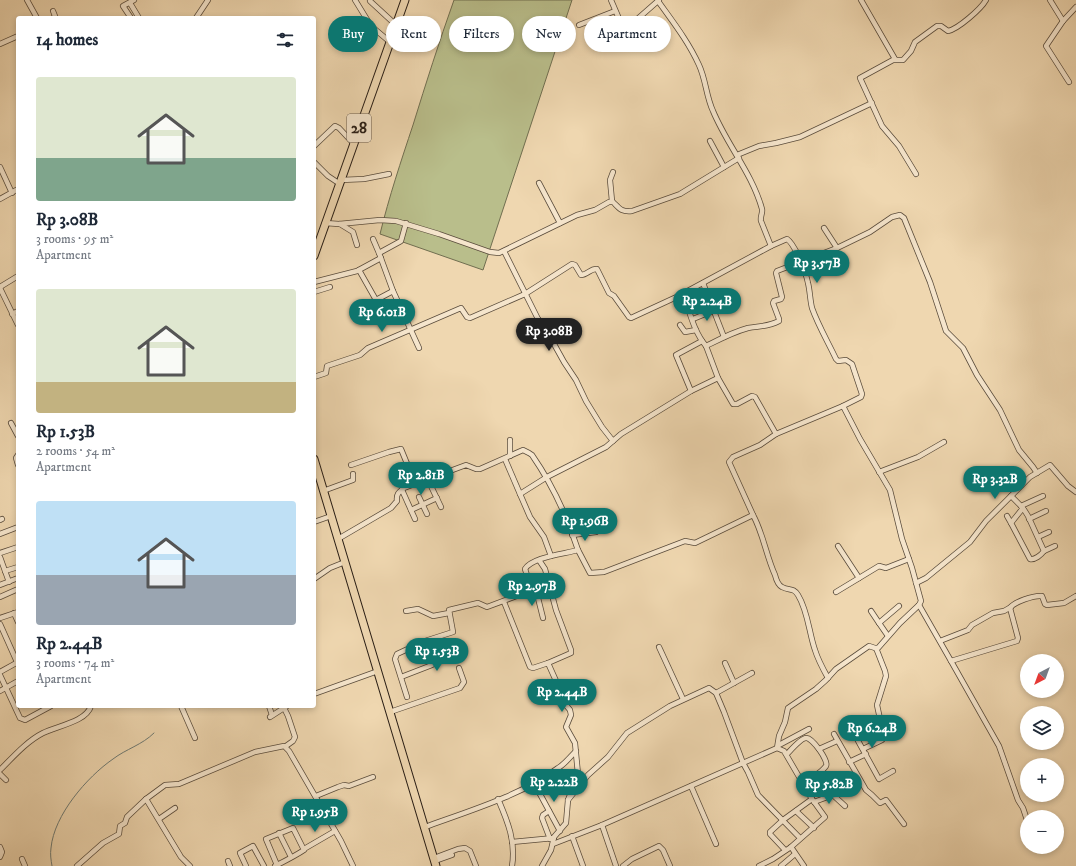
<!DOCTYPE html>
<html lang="en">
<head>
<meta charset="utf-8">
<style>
  body { margin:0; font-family:"IM FELL DW Pica",serif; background:#f6f6f7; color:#1f2937; height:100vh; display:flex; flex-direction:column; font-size:15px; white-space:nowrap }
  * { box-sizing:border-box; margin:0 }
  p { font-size:13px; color:#747a83 }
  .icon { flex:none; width:22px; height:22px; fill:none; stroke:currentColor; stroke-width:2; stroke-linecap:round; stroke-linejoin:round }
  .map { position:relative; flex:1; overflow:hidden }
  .panel { position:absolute; left:16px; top:16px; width:300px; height:692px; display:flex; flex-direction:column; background:#fff; border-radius:4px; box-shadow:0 2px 6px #0003 }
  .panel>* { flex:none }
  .hud { position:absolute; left:328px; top:16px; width:380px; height:36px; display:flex; gap:8px }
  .needle { width:26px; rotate:221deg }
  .buttons { position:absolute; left:1020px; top:654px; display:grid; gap:8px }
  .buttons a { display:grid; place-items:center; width:44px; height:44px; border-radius:50%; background:#fff; box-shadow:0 2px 6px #0003; font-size:20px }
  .price { position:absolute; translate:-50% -34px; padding:0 9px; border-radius:14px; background:#0f766e; color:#fff; font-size:13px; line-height:26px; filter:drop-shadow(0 1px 2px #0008) }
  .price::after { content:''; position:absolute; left:50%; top:24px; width:12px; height:9px; margin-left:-6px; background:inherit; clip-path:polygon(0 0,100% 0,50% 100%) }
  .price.selected { background:#222; color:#fff }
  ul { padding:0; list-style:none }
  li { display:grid; align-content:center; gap:8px; height:212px; padding:0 20px }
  li span { display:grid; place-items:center; height:124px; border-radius:4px; color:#555 }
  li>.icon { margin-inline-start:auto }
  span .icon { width:72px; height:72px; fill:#fffc; stroke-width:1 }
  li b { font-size:17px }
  h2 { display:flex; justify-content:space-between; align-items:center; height:48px; padding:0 20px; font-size:17px }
  .pill { padding:0 14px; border-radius:18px; background:#fff; box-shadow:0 2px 6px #0003; font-size:14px; line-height:36px }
  .pill.selected { background:#0f766e; color:#fff }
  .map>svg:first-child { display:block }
  .green { fill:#b9be8b; stroke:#706e50 }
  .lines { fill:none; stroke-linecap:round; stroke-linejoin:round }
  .stream { stroke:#6e7a74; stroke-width:1 }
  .minor-casing { stroke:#5a4c3c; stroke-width:6 }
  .highway-casing { stroke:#281d15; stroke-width:9 }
  .minor { stroke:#f5e5cc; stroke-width:4.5 }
  .highway { stroke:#efd7b0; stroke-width:7 }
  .labels { text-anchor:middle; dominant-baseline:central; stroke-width:3.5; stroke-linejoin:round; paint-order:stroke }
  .shield { fill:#f5e5cc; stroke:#66594c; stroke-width:1 }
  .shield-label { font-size:16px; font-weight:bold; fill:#281d15 }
</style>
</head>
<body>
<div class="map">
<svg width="1076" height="866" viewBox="0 0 1076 866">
  <rect width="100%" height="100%" fill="#efd7b0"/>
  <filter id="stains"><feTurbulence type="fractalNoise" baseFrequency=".005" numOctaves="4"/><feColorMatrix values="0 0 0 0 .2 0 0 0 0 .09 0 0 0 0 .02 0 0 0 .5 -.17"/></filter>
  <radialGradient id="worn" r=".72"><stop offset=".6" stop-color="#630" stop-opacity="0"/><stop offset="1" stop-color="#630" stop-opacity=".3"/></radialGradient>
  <!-- green -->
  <path class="green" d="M 454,0 L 572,0 L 483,270 L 380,234 C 389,197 401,161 413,125 C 426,83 439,42 454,0 Z"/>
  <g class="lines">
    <!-- stream -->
    <path class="stream" d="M 52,866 C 51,860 50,854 51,848 C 54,815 87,777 113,759 C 126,749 142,745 154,733"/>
    <!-- minor casing -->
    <g class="minor-casing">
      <g id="minor">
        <path d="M 27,0 L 37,18"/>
        <path d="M 355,0 L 371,26 L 390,42"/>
        <path d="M 611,0 L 623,28 L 626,29 L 659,0"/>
        <path d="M 861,0 L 895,59"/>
        <path d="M 1050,0 L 1063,21"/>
        <path d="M 370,1 L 396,25"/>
        <path d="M 658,1 C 673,22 688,41 699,65 C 706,80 706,96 713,111 C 727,145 752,173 762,209 C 763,213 760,216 761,221 L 771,246 L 787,239 C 795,244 806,273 808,283 C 810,291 810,300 812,308 C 818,325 828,342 836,359 L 838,361 L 846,360 L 852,364 L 862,394 L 861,397 L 843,406 L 776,434 L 755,397 L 752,396 L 737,404 L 733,404 L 718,378"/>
        <path d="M 130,3 L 139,18"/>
        <path d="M 53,11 L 55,16 L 53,18"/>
        <path d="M 131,18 L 123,6 L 134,0"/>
        <path d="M 196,18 L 208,0"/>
        <path d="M 579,25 L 615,11"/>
        <path d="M 0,44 L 18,36"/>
        <path d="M 1069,82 L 1046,46 L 1063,21 L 1076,7"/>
        <path d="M 710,141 L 724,167"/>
        <path d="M 314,146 L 335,126 L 339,128 L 354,144"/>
        <path d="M 737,155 L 759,146 L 776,143 L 800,137 L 872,103"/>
        <path d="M 314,162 L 328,176 L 340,184"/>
        <path d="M 0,167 L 12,193"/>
        <path d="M 916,174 L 899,146 L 882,126 L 860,78 L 893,60 L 903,60 L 911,51 L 915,42 L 937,26 L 941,26 L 948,31 C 958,29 981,9 986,0"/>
        <path d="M 341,180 L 364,179 L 389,174"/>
        <path d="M 539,183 L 560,223"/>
        <path d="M 0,199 L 18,189"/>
        <path d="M 612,201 L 610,180 L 613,172"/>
        <path d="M 325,223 L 339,224 L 380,220 L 396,221 L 439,234 L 490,252 L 499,253 L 577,215 L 595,210 L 609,202 L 613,202 C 620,209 621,212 632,211 L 680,194 L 739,158"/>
        <path d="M 406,223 L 401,241 L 379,253 L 393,291 L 419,348"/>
        <path d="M 340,224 L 353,232 L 357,245"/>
        <path d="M 824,228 L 837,248"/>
        <path d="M 373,239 L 379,253"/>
        <path d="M 504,251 L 538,319 L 549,335 L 564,362 L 576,380 L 586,401 L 602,427 L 613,441"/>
        <path d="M 359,270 L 376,300"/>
        <path d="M 314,282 L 357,271 L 381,258"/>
        <path d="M 703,283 L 724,337"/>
        <path d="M 0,287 L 18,276"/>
        <path d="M 0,288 L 18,325"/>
        <path d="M 314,292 L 330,287"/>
        <path d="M 359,309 L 393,291"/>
        <path d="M 12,314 L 18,311"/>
        <path d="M 693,319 L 715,310"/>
        <path d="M 680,325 L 685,332 L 696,330"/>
        <path d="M 519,331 L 538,319"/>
        <path d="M 706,346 C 694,332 690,313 684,296 L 684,293 L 771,246"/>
        <path d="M 314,377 L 326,373 L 327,366 L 360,355 L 368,348 L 461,308 L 467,317 L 470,318 L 525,294 L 572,264 L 575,265 L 581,275 C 587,275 591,268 597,269 L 609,293 L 614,296 L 629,317 L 631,318 L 683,294"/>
        <path d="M 691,391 L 676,355 L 702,341"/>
        <path d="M 11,423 L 18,436"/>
        <path d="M 510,440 L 510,456"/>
        <path d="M 18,455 L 16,458 L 18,465"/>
        <path d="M 505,459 L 520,494"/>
        <path d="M 351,465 L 389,452 L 401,449 L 415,483"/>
        <path d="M 879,472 L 918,457 L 944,442"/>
        <path d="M 430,484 L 441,507"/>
        <path d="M 402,490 L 415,519"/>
        <path d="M 323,491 L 353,480 L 353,474"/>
        <path d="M 1011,496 L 1023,508 L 1028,516 L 1044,551 C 1041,555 1035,560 1030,559 L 1011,523 L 1023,508"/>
        <path d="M 419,497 L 427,514"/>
        <path d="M 1021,506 L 1043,496"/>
        <path d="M 411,510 L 437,498"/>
        <path d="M 753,515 L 729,462 L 733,457 L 760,445 L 776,434"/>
        <path d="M 1007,516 L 1011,523"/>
        <path d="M 1029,519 L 1046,511"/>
        <path d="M 0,520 L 2,519"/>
        <path d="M 314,522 L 331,516"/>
        <path d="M 0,534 L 18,527"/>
        <path d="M 572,535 L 596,532"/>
        <path d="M 1038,537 L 1049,532"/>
        <path d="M 338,539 L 391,508 L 397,501 C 396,494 399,492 404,488 L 466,465 L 476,469 L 480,469 L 523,450 L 529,453 L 532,455 C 552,484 567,516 578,550 C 565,554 532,557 525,569 L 531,588 L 530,591 L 487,607 L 478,603 L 449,610 L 453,632 L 425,641 L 397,654 L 395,659 L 407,697"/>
        <path d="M 838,546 L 859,578"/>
        <path d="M 578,550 L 590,573 L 604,572 L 685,541 L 695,543 L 753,515 C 763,533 766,555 775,575 C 776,579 778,585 782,587 C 789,591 793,587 798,595 C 808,611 809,633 815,650 C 818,660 823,669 828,678"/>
        <path d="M 1044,551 L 1055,546"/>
        <path d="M 0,553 L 18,547"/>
        <path d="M 551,556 L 544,537 L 530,517 L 520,494 L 547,477 L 606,447 L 621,434 L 691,391 L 718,378 L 706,346 C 720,339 733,332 748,328 C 759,326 768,327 779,321 L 779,319 L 773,303 L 774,301 L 781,299 L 782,297 L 776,273 L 777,271 L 837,248 L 870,232 L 892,217 L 900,215 L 904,218 L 930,282 L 946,331 L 963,348 L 977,375 L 1000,410 L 1019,450 L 1033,467 L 1037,473"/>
        <path d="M 0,557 L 9,582"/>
        <path d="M 539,560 L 545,569 L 556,610 L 571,650 L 571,653 L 548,663"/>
        <path d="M 5,571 L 18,567"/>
        <path d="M 314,579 L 330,568 L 345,562"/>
        <path d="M 916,583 L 926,578 L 970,542 L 986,521 L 1030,477 L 1050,465 L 1068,486 L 1076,492"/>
        <path d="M 0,585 L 18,578"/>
        <path d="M 531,589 L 537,594 L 543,618"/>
        <path d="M 836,592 L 879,566 L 886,568 L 909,559"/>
        <path d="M 0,597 L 18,589"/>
        <path d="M 504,602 L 530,667 L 533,668 L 548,663 L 561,692 L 565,704 L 570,710 L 571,715 L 566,727 L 575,743 L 578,774 L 568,800 L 566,823 L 554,837 L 551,850 L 542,866"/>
        <path d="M 919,605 L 951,661 L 1017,641 L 1018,638 L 1010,608 C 1014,602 1034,595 1042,596 L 1045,604 L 1047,605 L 1064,603 L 1076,596"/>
        <path d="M 406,611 L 418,609 L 433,616 L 449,613"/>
        <path d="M 871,611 L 879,623"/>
        <path d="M 14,613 L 18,622"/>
        <path d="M 0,618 L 18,612"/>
        <path d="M 0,624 L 17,662"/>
        <path d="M 888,636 L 879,623 L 899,606"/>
        <path d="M 940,641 L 968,630 L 972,625 L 993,613 L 1004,611 L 1011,607"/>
        <path d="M 659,647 L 683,699"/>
        <path d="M 951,661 L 999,746 L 1018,800 L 1023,808 L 1027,820"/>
        <path d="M 725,663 L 734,683"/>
        <path d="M 0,672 L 18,662"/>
        <path d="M 0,675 L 20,718 L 25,720 L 51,706"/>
        <path d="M 401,677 L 432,665 C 434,657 428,649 425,641"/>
        <path d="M 0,691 L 18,681"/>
        <path d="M 716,693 L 752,673"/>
        <path d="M 314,694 L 378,671"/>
        <path d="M 181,706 L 195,738"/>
        <path d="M 269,706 L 272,715"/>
        <path d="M 284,708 L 288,716 L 295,737 L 293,741 L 286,746"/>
        <path d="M 390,712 L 460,688 L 464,682 L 459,668"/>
        <path d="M 270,717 L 287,706"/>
        <path d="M 851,728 L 879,779 L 893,771"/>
        <path d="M 854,733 L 880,719 L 877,705 L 886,676 L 885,671 L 876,648"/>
        <path d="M 834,734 L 866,790 L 872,795 L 880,803 L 886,800 L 904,824"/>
        <path d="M 779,745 L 809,729"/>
        <path d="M 777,748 L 779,736 L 785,722 L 788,708 L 816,689 L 826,680 L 836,669 L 869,646 L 875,648 L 878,648 L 900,623 L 919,605 L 921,601 L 912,568 L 902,539 L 890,490 L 860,439 L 843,406"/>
        <path d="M 819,749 L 837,741"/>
        <path d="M 863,749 L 882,740"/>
        <path d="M 787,754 C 790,751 801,738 806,738 C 812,737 829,761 826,766 C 822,772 809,780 803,784"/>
        <path d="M 849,762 L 866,754"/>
        <path d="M 0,770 C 13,757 27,741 43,733 C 57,726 86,722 91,706"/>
        <path d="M 0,774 L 6,780"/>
        <path d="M 812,779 L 830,774 L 843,790 L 847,790 L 860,783"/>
        <path d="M 534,783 L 560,831"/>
        <path d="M 691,786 L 716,844"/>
        <path d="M 316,796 L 338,787 L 344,785 L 349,786 L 373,777"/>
        <path d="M 498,799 C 508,822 516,842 512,866"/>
        <path d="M 568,800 L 588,775 L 608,757 L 627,733 L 670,706 L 709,688 L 716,693 L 724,712 L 743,763 L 748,772 L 758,795 L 800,838"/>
        <path d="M 814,802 L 833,795 L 845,806"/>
        <path d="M 549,811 L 543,815 L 542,818 L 550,839"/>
        <path d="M 796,811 L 814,828"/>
        <path d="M 159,819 L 175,808"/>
        <path d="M 602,825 L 616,866"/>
        <path d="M 425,827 C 466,812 523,795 558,768 C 565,764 570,757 576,751"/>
        <path d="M 279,833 L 291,857"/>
        <path d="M 572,836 L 583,866"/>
        <path d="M 512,842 L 554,838"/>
        <path d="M 553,844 L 602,825 L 777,748 L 784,751 L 812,799 L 825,817 L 791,847 L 773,859 L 759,866"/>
        <path d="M 0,847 L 2,852 L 0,857"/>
        <path d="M 791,847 L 804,866"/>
        <path d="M 304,849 L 335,831"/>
        <path d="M 785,850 L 770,834 L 770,832 L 783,820 L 812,799"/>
        <path d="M 434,858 L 458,849 L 465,848 L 470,851 L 476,866"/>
        <path d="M 22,859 L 25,866"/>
        <path d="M 228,861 L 230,866"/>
        <path d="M 435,861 L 452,855"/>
        <path d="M 77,866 L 103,843 L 119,834 L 120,826 L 125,823 L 127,817 L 146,799"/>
        <path d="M 190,866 L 181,857 L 146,799 L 165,785 L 179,784 L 255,752 L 284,746 L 289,751 L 341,841 L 353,866"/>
        <path d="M 246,866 L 240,853 L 253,846 L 264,866"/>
        <path d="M 275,866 C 285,861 295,856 304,850 L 293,828 L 266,839 L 277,865"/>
        <path d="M 623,866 L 632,859 L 659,846 L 663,850 L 670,866"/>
        <path d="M 781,866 L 795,854"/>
      </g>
    </g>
    <!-- highway casing -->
    <g class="highway-casing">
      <g id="highway">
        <path d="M 314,256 L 405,0"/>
        <path d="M 314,459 L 436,866"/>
      </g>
    </g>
    <!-- minor -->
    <use href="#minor" class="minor"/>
    <!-- highway -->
    <use href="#highway" class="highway"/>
  </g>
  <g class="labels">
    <!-- shield labels -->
    <rect class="shield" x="347" y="114" width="24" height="28" rx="3"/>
    <g class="shield-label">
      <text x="359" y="128">28</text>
    </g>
  </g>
  <rect width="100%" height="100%" filter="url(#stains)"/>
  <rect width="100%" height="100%" fill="url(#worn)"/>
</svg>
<div class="buttons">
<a><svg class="needle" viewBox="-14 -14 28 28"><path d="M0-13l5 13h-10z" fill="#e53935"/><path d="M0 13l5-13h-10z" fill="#747a83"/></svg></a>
<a><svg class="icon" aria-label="layers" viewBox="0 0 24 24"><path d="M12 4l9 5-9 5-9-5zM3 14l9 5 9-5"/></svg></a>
<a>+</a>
<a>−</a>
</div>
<b class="price" style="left:817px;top:284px">Rp 3.57B</b>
<b class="price" style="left:707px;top:322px">Rp 2.24B</b>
<b class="price" style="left:382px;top:333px">Rp 6.01B</b>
<b class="price selected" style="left:549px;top:352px">Rp 3.08B</b>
<b class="price" style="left:421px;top:496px">Rp 2.81B</b>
<b class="price" style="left:995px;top:500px">Rp 3.32B</b>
<b class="price" style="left:585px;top:542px">Rp 1.96B</b>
<b class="price" style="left:532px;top:607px">Rp 2.97B</b>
<b class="price" style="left:437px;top:672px">Rp 1.53B</b>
<b class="price" style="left:562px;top:713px">Rp 2.44B</b>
<b class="price" style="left:872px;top:749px">Rp 6.24B</b>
<b class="price" style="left:554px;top:803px">Rp 2.22B</b>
<b class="price" style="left:829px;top:805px">Rp 5.82B</b>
<b class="price" style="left:315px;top:833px">Rp 1.95B</b>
<div class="hud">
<a class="pill selected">Buy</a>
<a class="pill">Rent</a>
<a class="pill">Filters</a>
<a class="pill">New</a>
<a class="pill">Apartment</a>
</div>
<section class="panel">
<h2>14 homes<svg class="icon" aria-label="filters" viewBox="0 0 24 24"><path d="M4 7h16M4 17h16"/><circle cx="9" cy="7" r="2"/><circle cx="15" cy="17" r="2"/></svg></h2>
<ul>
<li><span style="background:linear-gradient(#dfe7d0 65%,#7fa58c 0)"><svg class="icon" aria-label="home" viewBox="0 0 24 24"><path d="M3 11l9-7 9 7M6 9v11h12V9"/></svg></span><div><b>Rp 3.08B</b><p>3 rooms · 95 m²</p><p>Apartment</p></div></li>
<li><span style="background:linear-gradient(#dfe7d0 75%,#c2b280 0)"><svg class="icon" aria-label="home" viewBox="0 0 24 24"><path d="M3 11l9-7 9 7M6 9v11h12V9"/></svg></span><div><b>Rp 1.53B</b><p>2 rooms · 54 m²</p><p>Apartment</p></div></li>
<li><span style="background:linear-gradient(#bfe0f5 60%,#9aa5b1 0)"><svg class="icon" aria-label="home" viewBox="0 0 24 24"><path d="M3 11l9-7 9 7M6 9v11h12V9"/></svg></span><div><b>Rp 2.44B</b><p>3 rooms · 74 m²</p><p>Apartment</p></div></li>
</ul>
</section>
</div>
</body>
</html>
